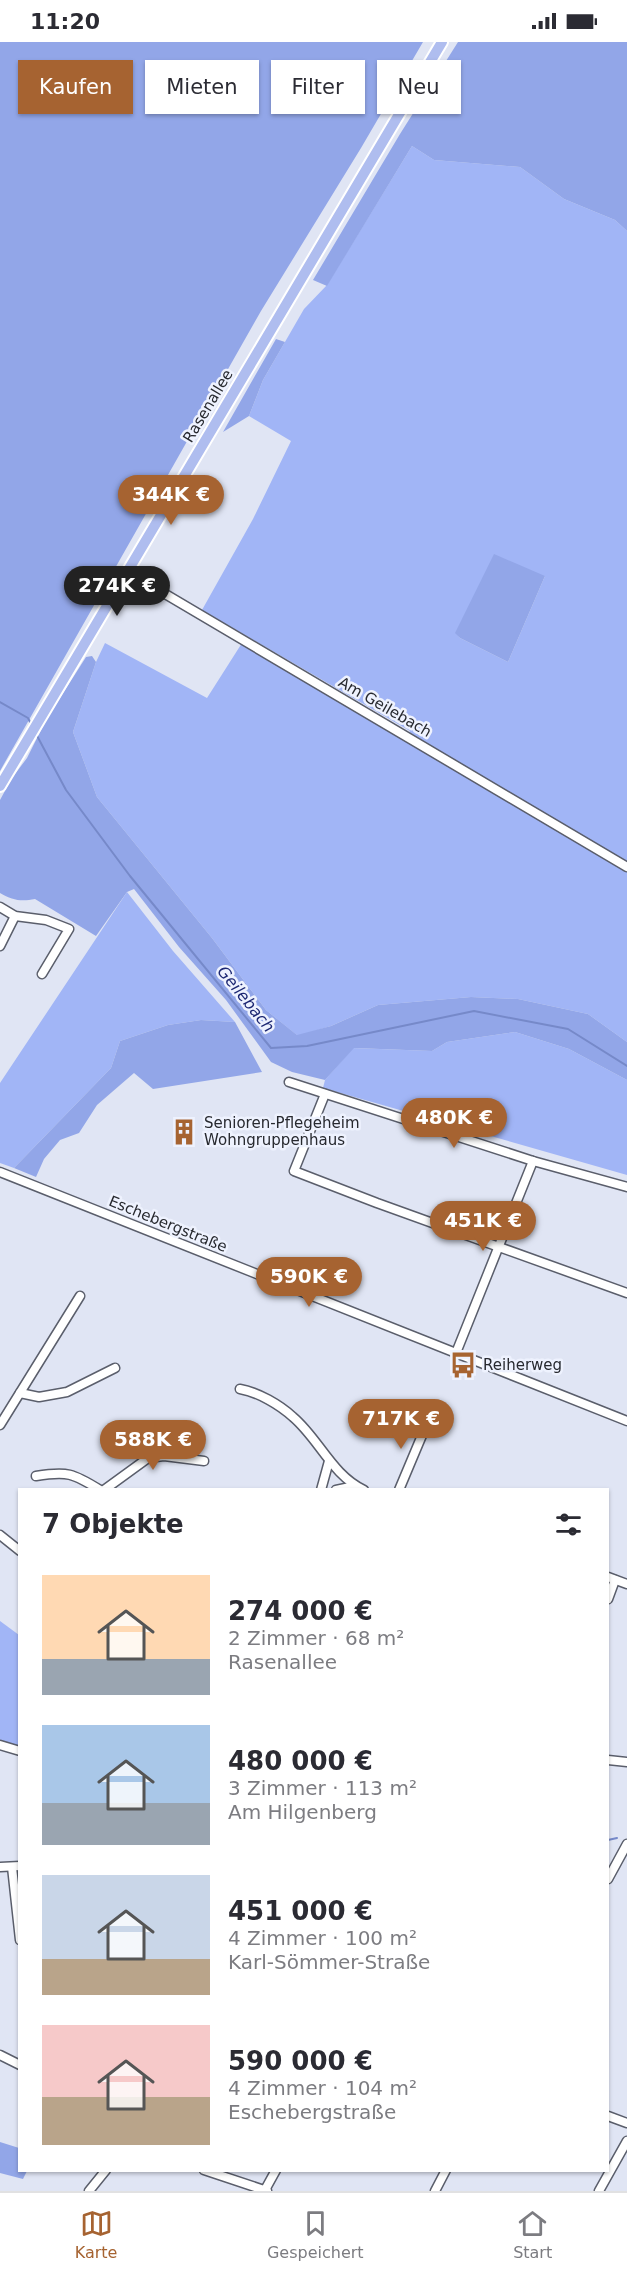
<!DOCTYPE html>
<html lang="de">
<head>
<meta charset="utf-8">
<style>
  body { margin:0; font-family:"DejaVu Sans",sans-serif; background:#f2f2f3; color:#2b2b33; height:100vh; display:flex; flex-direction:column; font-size:22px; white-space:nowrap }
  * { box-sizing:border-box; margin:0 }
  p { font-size:20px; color:#7c7c81 }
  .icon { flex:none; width:33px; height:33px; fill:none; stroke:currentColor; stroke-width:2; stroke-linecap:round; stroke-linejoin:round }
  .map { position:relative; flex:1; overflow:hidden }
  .side { position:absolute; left:18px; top:1446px; width:591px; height:684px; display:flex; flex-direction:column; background:#fff; border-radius:0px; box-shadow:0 2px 4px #0004 }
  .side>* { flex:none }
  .guide { position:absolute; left:18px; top:18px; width:591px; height:54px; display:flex; gap:12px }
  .price { position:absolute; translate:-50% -51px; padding:0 14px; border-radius:21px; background:#a66331; color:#fff; font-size:20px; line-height:39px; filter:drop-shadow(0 2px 3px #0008) }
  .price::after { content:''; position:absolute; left:50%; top:36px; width:18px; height:14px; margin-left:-9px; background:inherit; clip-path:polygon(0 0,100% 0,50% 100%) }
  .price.active { background:#222; color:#fff }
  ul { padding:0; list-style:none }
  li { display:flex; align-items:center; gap:18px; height:150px; padding:0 24px }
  li span { display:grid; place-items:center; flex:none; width:168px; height:120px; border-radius:0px; color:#555 }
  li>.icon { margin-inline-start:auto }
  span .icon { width:72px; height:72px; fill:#fffc; stroke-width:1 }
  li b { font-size:26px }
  h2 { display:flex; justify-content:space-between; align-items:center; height:72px; padding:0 24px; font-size:26px }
  .tag { padding:0 21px; border-radius:0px; background:#fff; box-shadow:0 2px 4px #0004; font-size:21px; line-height:54px }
  .tag.active { background:#a66331; color:#fff }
  .status { display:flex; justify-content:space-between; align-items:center; height:42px; padding:0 30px; background:#fff; direction:ltr }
  .status svg { height:16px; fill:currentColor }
  .tabs { display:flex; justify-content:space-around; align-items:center; height:84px; border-top:2px solid #e1e1e2; background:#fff; font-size:16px; color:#7c7c81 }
  .tabs a { display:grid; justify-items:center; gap:3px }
  .tabs .active { color:#a66331 }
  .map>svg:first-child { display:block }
  .green { fill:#a1b5f6; fill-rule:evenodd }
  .forest { fill:#92a6e8 }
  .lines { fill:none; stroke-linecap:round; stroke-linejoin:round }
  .stream { stroke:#7689c9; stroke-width:2 }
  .minor-casing { stroke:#5a5e6b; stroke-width:11 }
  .major-casing { stroke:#fff; stroke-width:14 }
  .minor { stroke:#fff; stroke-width:8 }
  .major { stroke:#afbdef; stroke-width:10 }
  .labels { text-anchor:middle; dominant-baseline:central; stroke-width:5; stroke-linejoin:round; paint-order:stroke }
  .street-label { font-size:15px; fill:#27292f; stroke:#eef2fe }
  .poi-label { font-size:15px; fill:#27292f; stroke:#eef2fe; text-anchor:start }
  .water-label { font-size:16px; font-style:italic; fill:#1d2873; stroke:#eef2fe }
</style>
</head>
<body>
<div class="status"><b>11:20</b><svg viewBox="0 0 49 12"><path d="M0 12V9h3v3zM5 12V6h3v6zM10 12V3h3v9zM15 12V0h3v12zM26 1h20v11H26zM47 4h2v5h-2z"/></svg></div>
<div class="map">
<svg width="627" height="2149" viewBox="0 0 627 2149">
  <rect width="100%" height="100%" fill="#e0e5f4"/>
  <!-- green -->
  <g class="green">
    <path d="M 412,104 L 434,118 L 520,125 L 564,157 L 615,178 L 627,189 L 627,1000 L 588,972 L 518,957 L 471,955 L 378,963 L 331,984 L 298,994 L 266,968 L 212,896 L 97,755 L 73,690 L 96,620 L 105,601 L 207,656 L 242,601 L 405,697 L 410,689 L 202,568 L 253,477 L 291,399 L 249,374 L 263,338 L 304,267 L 327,243 ZM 545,534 L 508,620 L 460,596 L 456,591 Z"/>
    <path d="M 127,850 L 173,909 L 235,980 L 201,978 L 168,983 L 120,999 L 111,1026 L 14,1126 L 0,1121 L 0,1041 Z"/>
    <path d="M 515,990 L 569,1007 L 627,1038 L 627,1133 L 323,1046 L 325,1038 L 353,1006 L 432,1009 L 447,1000 Z"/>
    <path d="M 0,1579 L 19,1593 L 19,1704 L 0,1698 Z"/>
  </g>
  <!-- forest -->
  <g class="forest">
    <path d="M 0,0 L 423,0 L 361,106 L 261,269 L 0,729 Z"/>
    <path d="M 458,0 L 627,0 L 627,189 L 615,178 L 564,157 L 520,125 L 434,118 L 412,104 L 327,244 L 313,238 L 400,92 Z"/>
    <path d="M 276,297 L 285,300 L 263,338 L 249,374 L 223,390 Z"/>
    <path d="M 494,512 L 545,534 L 508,620 L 460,596 L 455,591 Z"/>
    <path d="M 92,614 L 96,620 L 73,690 L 97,755 L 212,896 L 266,968 L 297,993 L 331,984 L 378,963 L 471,955 L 518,957 L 588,972 L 627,1000 L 627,1038 L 569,1007 L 515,990 L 447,1000 L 432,1009 L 354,1006 L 325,1038 L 292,1030 L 271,1020 L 226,958 L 179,905 L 134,847 L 127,850 L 96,894 L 35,857 C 21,860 12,858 0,851 L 0,758 L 12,736 L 27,716 L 46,678 L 86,615 Z"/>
    <path d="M 201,978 L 235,980 L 262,1030 L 153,1047 L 134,1031 L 97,1063 L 79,1091 L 60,1098 L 44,1117 L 36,1135 L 14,1126 L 111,1026 L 120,999 L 168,983 Z"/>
    <path d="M 0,2100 L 19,2106 L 20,2128 L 27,2129 L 23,2137 L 0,2131 Z"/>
  </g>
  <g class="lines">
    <!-- stream -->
    <g class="stream">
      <path d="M 0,660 L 28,676 L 31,682"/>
      <path d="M 35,690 L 66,748 L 130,834 L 271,1006 L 307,1004 L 474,969 L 568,987 L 627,1024"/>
      <path d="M 608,1798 L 617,1796"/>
    </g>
    <!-- minor casing -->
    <g class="minor-casing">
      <g id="minor">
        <path d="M 128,530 L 627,825"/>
        <path d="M 0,865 L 15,874 L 46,878 L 69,887 L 42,932"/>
        <path d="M 0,904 L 15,874"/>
        <path d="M 289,1040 L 533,1119 L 627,1145"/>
        <path d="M 325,1052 L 294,1129 L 377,1161 L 627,1251"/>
        <path d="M 0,1130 L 627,1379"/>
        <path d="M 456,1311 L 533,1119"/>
        <path d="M 240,1347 C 258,1350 280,1363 293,1375 C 319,1397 332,1433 364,1448"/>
        <path d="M 20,1351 L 39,1355 L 67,1350 L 115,1326"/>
        <path d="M 0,1383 L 80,1254"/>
        <path d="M 36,1434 C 67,1429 73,1431 100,1448"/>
        <path d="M 104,1448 L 148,1416 L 164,1414 L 204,1419"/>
        <path d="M 321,1448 L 329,1419"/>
        <path d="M 336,1448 L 355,1444"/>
        <path d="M 399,1448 L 428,1379"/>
        <path d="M 0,1493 L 20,1509"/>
        <path d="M 608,1535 L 627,1542"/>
        <path d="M 608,1557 L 615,1538"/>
        <path d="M 0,1703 L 20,1709"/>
        <path d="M 608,1718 L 627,1720"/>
        <path d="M 0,1825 L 20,1824"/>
        <path d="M 12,1825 L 20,1898"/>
        <path d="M 608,1837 L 627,1802"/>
        <path d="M 0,2013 L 20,2023"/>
        <path d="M 608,2074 L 627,2081"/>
        <path d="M 204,2128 L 267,2149"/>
        <path d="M 265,2148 L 276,2128"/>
        <path d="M 89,2149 L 106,2128"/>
        <path d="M 435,2149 L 446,2128"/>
        <path d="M 599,2149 L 627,2099"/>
      </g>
    </g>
    <!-- major casing -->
    <g class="major-casing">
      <path id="major" d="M 0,744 L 442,0"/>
    </g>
    <!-- minor -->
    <use href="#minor" class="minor"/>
    <!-- major -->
    <use href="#major" class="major"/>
  </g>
  <!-- icons -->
  <defs>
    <g id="building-bare" transform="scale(2.07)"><path d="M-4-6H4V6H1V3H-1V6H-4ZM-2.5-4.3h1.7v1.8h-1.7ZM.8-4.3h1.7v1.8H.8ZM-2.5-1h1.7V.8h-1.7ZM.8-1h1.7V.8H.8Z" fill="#a66331" stroke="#eef2fe" stroke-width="2.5" paint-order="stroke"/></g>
    <g id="bus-bare" transform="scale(2.07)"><path d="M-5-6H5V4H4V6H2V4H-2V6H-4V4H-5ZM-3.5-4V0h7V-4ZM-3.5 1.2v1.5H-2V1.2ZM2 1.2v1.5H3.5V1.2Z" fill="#a66331" stroke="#eef2fe" stroke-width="2.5" paint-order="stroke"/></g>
  </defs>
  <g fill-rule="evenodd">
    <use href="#building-bare" x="184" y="1090"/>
    <use href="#bus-bare" x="463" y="1323"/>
  </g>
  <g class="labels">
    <!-- street labels -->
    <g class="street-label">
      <text transform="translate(208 364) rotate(-59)">Rasenallee</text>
      <text transform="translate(385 665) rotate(30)">Am Geilebach</text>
      <text transform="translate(168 1182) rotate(22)">Eschebergstraße</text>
    </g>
    <!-- poi labels -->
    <g class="poi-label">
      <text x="204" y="1081">Senioren-Pflegeheim<tspan x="204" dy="17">Wohngruppenhaus</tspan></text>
      <text x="483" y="1323">Reiherweg</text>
    </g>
    <!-- water labels -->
    <g class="water-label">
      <text transform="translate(246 957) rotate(51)">Geilebach</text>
    </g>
  </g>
</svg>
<b class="price" style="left:171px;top:484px">344K €</b>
<b class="price active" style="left:117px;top:575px">274K €</b>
<b class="price" style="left:454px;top:1107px">480K €</b>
<b class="price" style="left:483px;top:1210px">451K €</b>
<b class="price" style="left:309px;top:1266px">590K €</b>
<b class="price" style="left:401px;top:1408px">717K €</b>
<b class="price" style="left:153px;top:1429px">588K €</b>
<div class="guide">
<a class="tag active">Kaufen</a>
<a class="tag">Mieten</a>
<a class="tag">Filter</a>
<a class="tag">Neu</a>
</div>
<section class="side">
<h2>7 Objekte<svg class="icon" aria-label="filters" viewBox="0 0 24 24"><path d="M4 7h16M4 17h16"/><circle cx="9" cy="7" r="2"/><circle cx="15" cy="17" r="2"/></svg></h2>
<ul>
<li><span style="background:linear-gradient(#ffd9b3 70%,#9aa5b1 0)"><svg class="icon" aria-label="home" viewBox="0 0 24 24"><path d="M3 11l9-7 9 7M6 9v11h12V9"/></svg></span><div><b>274 000 €</b><p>2 Zimmer · 68 m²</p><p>Rasenallee</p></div></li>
<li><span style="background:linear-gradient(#a9c7e8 65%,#9aa5b1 0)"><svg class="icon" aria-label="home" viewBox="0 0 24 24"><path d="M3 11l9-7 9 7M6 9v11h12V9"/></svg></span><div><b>480 000 €</b><p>3 Zimmer · 113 m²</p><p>Am Hilgenberg</p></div></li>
<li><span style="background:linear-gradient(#c9d6e8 70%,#b9a48a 0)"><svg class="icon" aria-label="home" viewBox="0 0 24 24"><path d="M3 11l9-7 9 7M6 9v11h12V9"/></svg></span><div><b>451 000 €</b><p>4 Zimmer · 100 m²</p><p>Karl-Sömmer-Straße</p></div></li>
<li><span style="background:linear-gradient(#f6c9c9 60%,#b9a48a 0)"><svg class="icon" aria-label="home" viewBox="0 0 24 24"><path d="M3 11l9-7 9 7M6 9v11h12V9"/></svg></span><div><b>590 000 €</b><p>4 Zimmer · 104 m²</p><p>Eschebergstraße</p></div></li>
</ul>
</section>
</div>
<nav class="tabs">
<a class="active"><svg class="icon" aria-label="map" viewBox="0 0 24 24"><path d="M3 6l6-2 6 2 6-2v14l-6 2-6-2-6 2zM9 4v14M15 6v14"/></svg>Karte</a>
<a><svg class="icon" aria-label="saved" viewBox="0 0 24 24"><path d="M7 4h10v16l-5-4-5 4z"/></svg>Gespeichert</a>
<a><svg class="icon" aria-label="home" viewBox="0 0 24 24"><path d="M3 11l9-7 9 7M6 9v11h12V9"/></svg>Start</a>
</nav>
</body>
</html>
